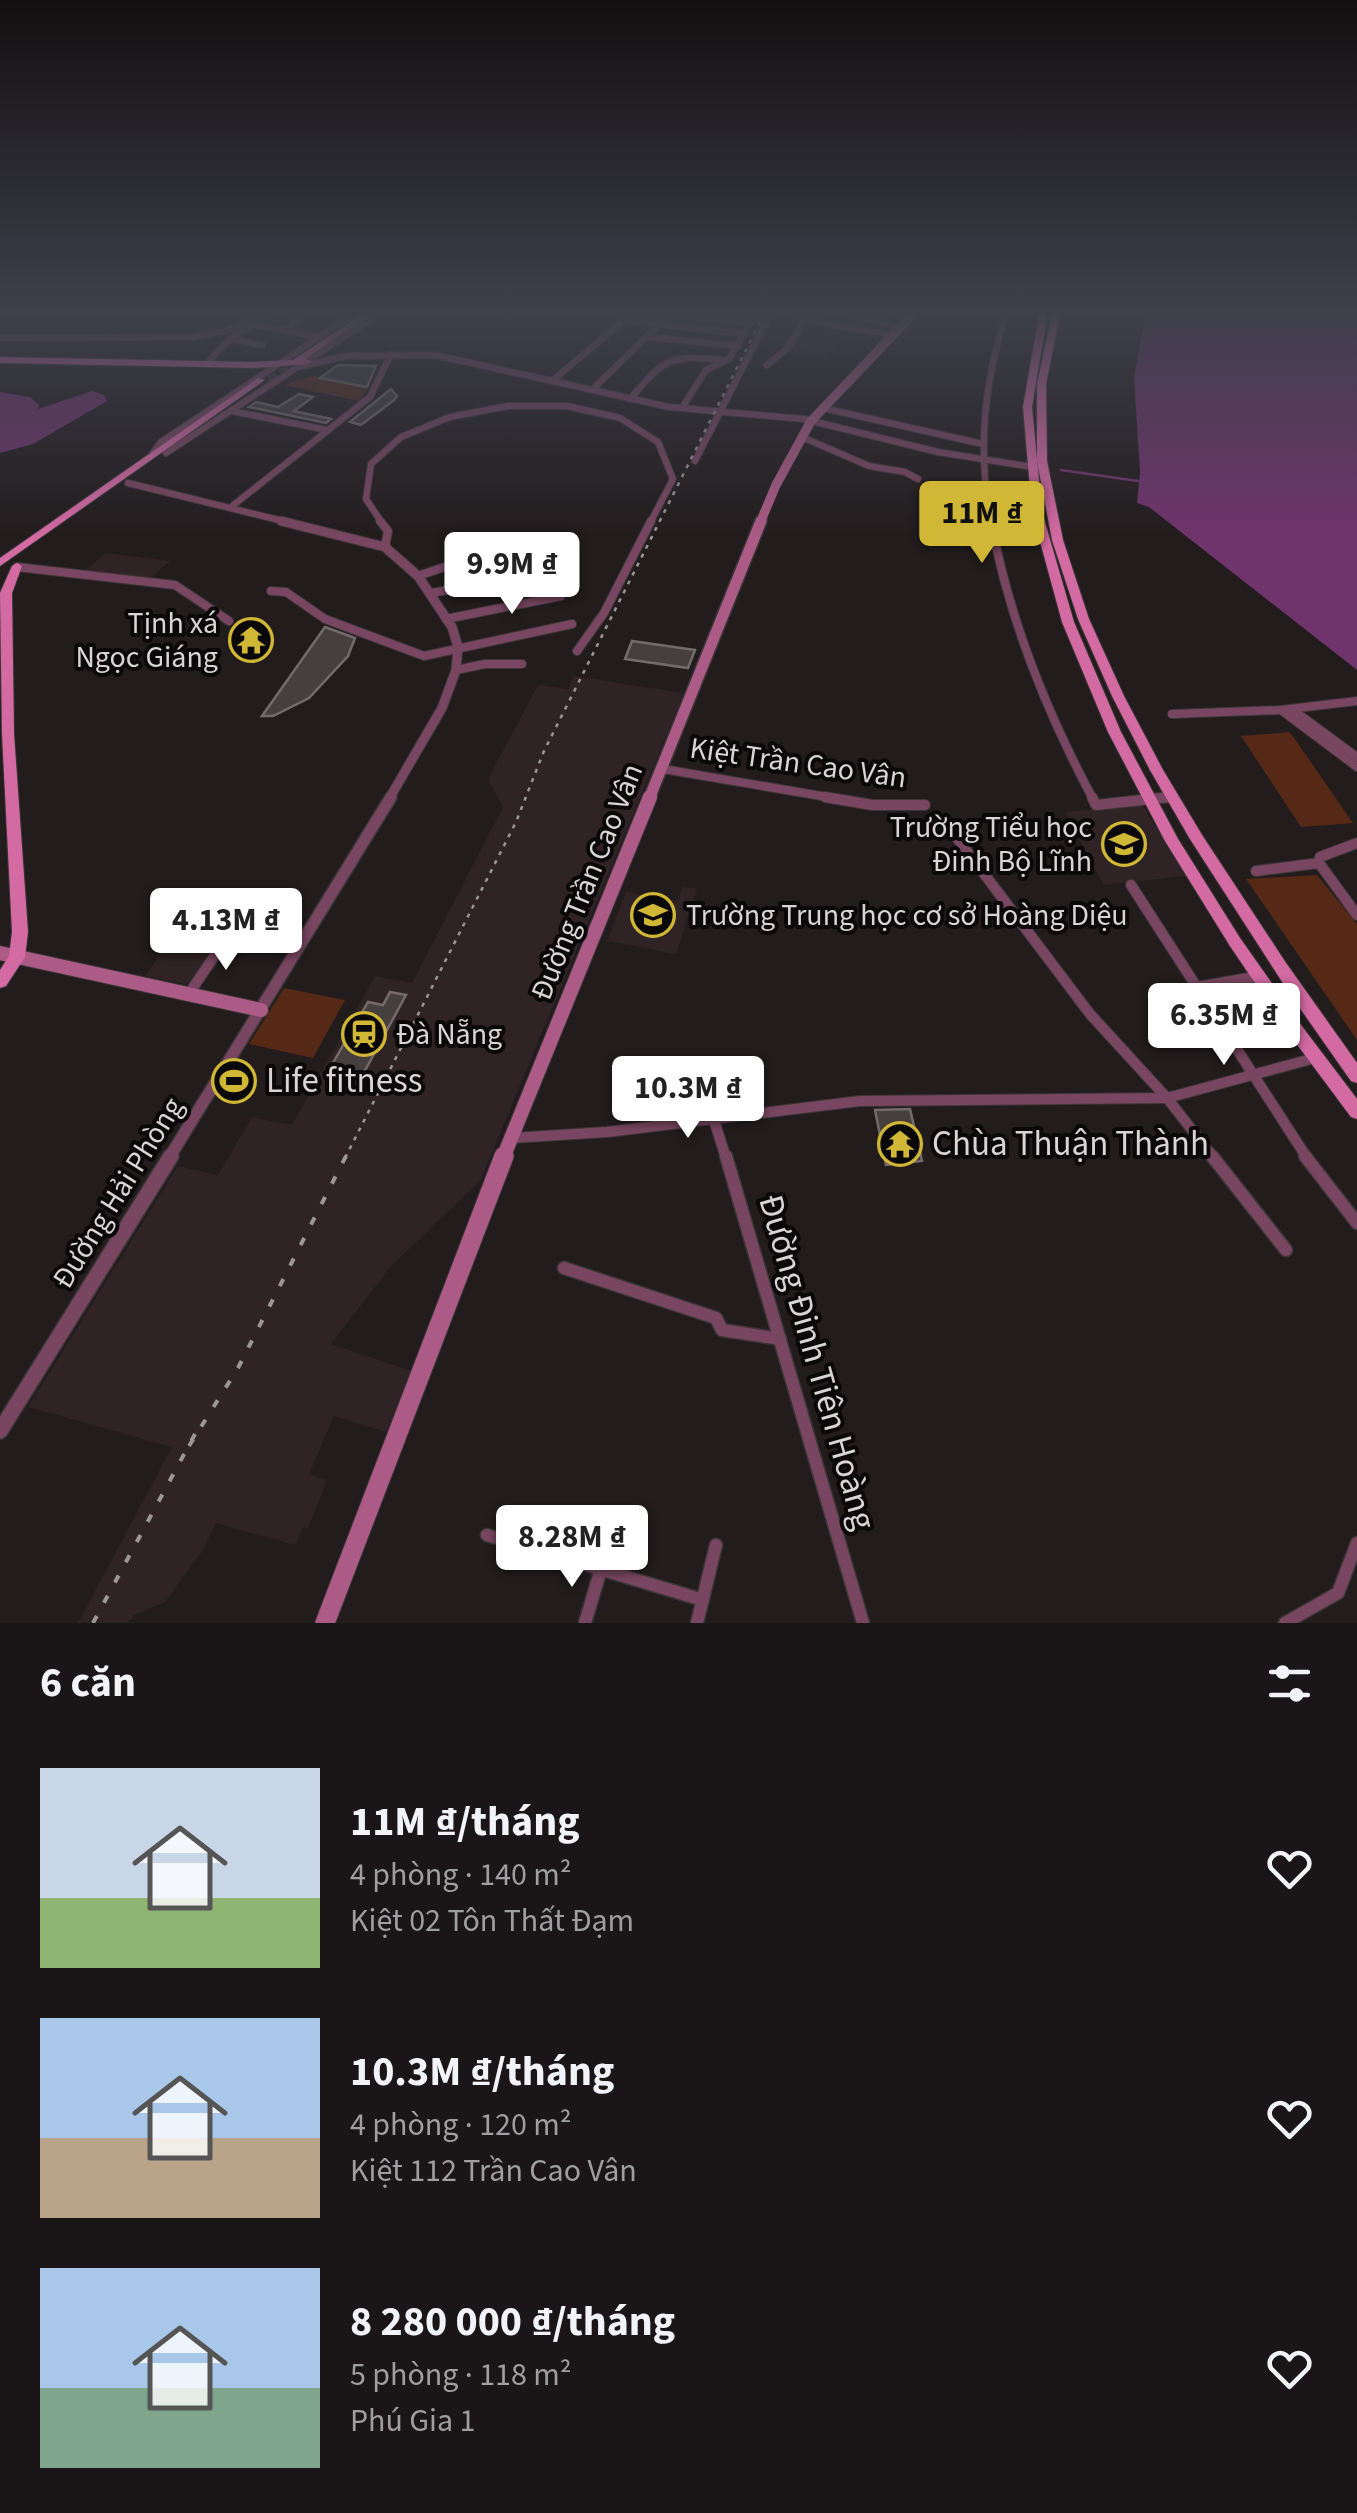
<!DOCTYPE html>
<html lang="vi">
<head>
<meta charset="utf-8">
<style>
  body { margin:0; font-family:"Source Sans 3",sans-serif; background:#231e1f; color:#f1f3f6; height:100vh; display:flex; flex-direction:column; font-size:38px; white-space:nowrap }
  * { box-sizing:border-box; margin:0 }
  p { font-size:32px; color:#9f9fa1 }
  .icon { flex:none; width:55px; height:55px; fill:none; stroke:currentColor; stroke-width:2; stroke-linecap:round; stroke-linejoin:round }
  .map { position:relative; height:1623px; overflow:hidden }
  .sheet { display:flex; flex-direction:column; background:#1a1516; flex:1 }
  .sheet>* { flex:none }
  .price { position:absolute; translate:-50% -85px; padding:0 22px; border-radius:10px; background:#fff; color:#222; font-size:32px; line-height:65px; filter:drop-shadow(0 2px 5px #0008) }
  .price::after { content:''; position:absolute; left:50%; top:60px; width:30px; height:22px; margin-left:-15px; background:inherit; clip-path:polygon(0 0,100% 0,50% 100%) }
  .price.on { background:#d1b736; color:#111 }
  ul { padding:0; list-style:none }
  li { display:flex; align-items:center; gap:30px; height:250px; padding:0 40px }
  li span { display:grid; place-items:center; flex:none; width:280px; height:200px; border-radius:0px; color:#555 }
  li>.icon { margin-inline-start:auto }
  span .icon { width:120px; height:120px; fill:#fffc; stroke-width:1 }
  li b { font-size:42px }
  h2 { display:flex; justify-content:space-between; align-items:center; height:120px; padding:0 40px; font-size:42px }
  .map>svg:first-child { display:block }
  .built { fill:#302326 }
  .green { fill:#552916 }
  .water { fill:#6f346b }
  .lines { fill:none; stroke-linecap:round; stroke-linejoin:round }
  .stream { stroke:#6f346b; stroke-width:2.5 }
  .building { fill:#453f3e; stroke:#736b6b; stroke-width:2.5 }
  .primary-tunnel { stroke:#3d3839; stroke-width:9; stroke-dasharray:9 5; stroke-linecap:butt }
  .minor-far3-casing { stroke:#3c3637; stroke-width:8 }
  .minor-far2-casing { stroke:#3c3637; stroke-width:10 }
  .minor-far1-casing { stroke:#3c3637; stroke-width:12 }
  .minor-casing { stroke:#3c3637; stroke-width:15 }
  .tertiary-far3-casing { stroke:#3c3637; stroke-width:8 }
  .tertiary-far2-casing { stroke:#3c3637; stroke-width:11 }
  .tertiary-far1-casing { stroke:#3c3637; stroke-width:14 }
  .tertiary-casing { stroke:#3c3637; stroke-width:18 }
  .secondary-far3-casing { stroke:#3c3637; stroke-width:10 }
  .secondary-far2-casing { stroke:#3c3637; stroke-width:14 }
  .secondary-far1-casing { stroke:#3c3637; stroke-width:16 }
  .secondary-casing { stroke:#3c3637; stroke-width:21 }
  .primary-casing { stroke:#3c3637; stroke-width:2 }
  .minor-far3 { stroke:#784660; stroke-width:6 }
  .minor-far2 { stroke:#784660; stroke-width:8 }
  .minor-far1 { stroke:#784660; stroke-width:10 }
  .minor { stroke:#784660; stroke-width:12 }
  .tertiary-far3 { stroke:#784660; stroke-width:6 }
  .tertiary-far2 { stroke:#784660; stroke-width:9 }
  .tertiary-far1 { stroke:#784660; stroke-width:11 }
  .tertiary { stroke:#784660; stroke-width:15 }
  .secondary-far3 { stroke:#ab5b85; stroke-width:9 }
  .secondary-far2 { stroke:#ab5b85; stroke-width:11 }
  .secondary-far1 { stroke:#ab5b85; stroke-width:14 }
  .secondary { stroke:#ab5b85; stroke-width:19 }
  .primary { fill:#d36aa2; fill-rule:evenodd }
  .rail-far1 { stroke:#9b9697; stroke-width:2.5; stroke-dasharray:4 6; stroke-linecap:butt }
  .rail { stroke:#9b9697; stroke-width:4; stroke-dasharray:8 15; stroke-linecap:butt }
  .labels { text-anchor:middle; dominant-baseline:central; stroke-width:8; stroke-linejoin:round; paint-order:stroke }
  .poi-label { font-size:30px; fill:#d9d4d5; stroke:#0a0808; text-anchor:end }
  .street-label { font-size:30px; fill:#d9d4d5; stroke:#0a0808 }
  .near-poi-label { font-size:35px; fill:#d9d4d5; stroke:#0a0808; text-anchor:start }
  .near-street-label { font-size:35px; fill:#d9d4d5; stroke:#0a0808 }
</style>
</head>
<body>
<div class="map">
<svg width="1357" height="1623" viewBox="0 0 1357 1623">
  <rect width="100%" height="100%" fill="#221c1d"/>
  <!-- built -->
  <g class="built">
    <path d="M 799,324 L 849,332 L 827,357 L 782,345 Z"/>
    <path d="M 106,553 L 170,561 L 147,581 L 83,572 Z"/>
    <path d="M 574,676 L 684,693 L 480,1181 L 393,1264 L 331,1344 L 411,1371 L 386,1432 L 334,1416 L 309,1474 L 327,1481 L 308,1528 L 303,1527 L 295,1545 L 216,1523 L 203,1550 L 165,1602 L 134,1615 L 128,1623 L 78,1623 L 172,1447 L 28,1407 L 178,1166 L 218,1175 L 252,1117 L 292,1125 L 375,976 L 412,983 L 503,807 L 488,779 L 538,685 L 568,689 Z"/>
    <path d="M 1142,804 L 1185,876 L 1104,885 L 1065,812 Z"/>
    <path d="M 683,887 L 697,889 L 676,954 L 607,941 L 626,892 L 677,901 Z"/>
    <path d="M 187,918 L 230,926 L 191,985 L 145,976 Z"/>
  </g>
  <!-- green -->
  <g class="green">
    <path d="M 312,376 L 368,387 L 359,401 L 284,385 Z"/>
    <path d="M 1290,732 L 1353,823 L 1301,827 L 1241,736 Z"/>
    <path d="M 1317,875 L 1357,924 L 1357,1040 L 1246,879 Z"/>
    <path d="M 284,988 L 345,1000 L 313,1058 L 249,1044 Z"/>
  </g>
  <!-- water -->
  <g class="water">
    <path d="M 1146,310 L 1357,310 L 1357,670 L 1149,507 L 1137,503 L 1140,472 L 1134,378 Z"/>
    <path d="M 92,391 L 104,395 L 107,401 L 33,444 L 0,453 L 0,392 L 30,397 L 39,405 L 38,409 Z"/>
  </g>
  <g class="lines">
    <!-- stream -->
    <path class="stream" d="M 1061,470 L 1138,481"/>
  </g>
  <!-- building -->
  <g class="building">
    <path d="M 338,365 L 376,366 L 367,387 L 320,378 Z"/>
    <path d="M 391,389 L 397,396 L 394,400 L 361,425 L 350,422 Z"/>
    <path d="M 299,394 L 313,397 L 294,411 L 331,419 L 326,423 L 249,407 L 256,402 L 278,407 Z"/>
    <path d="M 325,627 L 355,638 L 348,656 L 309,698 L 273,716 L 262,716 Z"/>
    <path d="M 632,641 L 695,650 L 688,668 L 625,659 Z"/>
    <path d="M 390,992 L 406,995 L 356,1087 L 339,1083 L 345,1071 L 330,1068 L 368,1002 L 383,1005 Z"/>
    <path d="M 910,1109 L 922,1161 L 886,1165 L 875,1110 Z"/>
  </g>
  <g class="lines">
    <!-- primary-tunnel -->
    <path class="primary-tunnel" d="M 269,381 L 307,358"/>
    <!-- minor-far3 casing -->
    <g class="minor-far3-casing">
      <g id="minor-far3">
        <path d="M 833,310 L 899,328"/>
        <path d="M 916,310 L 951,314 L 957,310"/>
        <path d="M 670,315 L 750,322"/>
        <path d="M 624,320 L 744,334"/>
        <path d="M 802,320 L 893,335"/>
        <path d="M 253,325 L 319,337"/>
        <path d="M 283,330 L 314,310"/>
        <path d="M 648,337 L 738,346"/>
        <path d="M 0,338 L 193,337 L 229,330 L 265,310"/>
        <path d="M 230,339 L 262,345"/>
        <path d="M 206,364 L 230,339 L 275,310"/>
        <path d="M 767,365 L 788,348 L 809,310"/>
        <path d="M 592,390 L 674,310"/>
        <path d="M 630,399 C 667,356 669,355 725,360"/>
        <path d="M 682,408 L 706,370 L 729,359 L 757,310"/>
        <path d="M 823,408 L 983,444"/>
        <path d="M 232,411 L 327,430"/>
        <path d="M 802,437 L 869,466 L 905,472 L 918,479"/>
        <path d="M 695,461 L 772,310"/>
        <path d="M 987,497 L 1033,499"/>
        <path d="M 231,507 L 370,397 L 391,354"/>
        <path d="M 382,523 L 366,499 L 371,464 L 401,437 L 450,417 L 508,406 L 567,406 L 620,418 L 658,442 L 673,479 L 650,523"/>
        <path d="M 991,523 C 977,447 984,384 1007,310"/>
      </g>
    </g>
    <!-- minor-far2 casing -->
    <g class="minor-far2-casing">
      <g id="minor-far2">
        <path d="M 380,521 L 388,531 L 385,547"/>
        <path d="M 991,521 C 1009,620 1046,711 1093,799"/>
        <path d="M 17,567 L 175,585 L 229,621"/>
        <path d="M 418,576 L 506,546"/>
        <path d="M 271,591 L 286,592 L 325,619 L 424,656 L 572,624"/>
        <path d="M 432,593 L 560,568"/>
        <path d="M 446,619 L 561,596"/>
        <path d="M 577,651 L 604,613 L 651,521"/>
        <path d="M 456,670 L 485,664 L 522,664"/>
        <path d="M 1281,710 L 1357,767"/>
        <path d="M 1293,710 L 1357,757"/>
        <path d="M 1172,714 L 1281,710 L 1357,701"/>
        <path d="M 663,769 L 839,799"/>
        <path d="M 1148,799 L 1170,797"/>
      </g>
    </g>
    <!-- minor-far1 casing -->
    <g class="minor-far1-casing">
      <g id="minor-far1">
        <path d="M 825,797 L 872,805 L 925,805"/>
        <path d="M 1092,797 L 1096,805 L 1170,797"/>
        <path d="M 951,830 L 1090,1014 L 1167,1098 L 1214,1158"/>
        <path d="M 1357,843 L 1320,857 L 1319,863 L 1357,915"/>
        <path d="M 1256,871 L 1319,863"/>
        <path d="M 1131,885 L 1307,1158"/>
        <path d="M 1197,987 L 1260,976"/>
        <path d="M 188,995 L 232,930"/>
        <path d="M 713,1117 L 726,1158"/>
        <path d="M 512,1138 L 607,1132 L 860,1101 L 1167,1098 L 1315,1058"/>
      </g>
    </g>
    <!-- minor casing -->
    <g class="minor-casing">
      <g id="minor">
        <path d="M 726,1156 L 863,1623"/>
        <path d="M 1212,1156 L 1286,1250"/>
        <path d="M 1305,1156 L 1357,1223"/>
        <path d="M 564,1268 L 716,1318 L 722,1330 L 780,1339"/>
        <path d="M 487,1535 L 703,1600"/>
        <path d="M 585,1623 L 601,1569"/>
        <path d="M 697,1623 L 716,1545"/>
        <path d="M 1285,1623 L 1338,1593 L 1357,1543"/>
      </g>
    </g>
    <!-- tertiary-far3 casing -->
    <g class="tertiary-far3-casing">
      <g id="tertiary-far3">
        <path d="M 298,367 L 346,356 L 435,355 L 669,407 L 804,419 L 938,452 L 1039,468"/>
        <path d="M 552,381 L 636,310"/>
        <path d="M 153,453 L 161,442 L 360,310"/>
        <path d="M 166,453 L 385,310"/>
        <path d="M 128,483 L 291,523"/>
      </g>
    </g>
    <!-- tertiary-far2 casing -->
    <g class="tertiary-far2-casing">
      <path id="tertiary-far2" d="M 281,521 L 385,547 L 418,576 L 452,627 L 458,647 L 456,670 L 442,708 L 389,799"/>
    </g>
    <!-- tertiary-far1 casing -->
    <g class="tertiary-far1-casing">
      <path id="tertiary-far1" d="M 169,1158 L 391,797"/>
    </g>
    <!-- tertiary casing -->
    <g class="tertiary-casing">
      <path id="tertiary" d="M 0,1431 L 171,1156"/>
    </g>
    <!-- secondary-far3 casing -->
    <g class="secondary-far3-casing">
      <path id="secondary-far3" d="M 760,523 L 776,485 L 811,421 L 917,310"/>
    </g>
    <!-- secondary-far2 casing -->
    <g class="secondary-far2-casing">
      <path id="secondary-far2" d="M 649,799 L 761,521"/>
    </g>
    <!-- secondary-far1 casing -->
    <g class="secondary-far1-casing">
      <g id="secondary-far1">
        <path d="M 0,953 L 261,1010"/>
        <path d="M 503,1158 L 650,797"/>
      </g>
    </g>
    <!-- secondary casing -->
    <g class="secondary-casing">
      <path id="secondary" d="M 325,1623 L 504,1156"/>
    </g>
    <!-- primary casing -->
    <g class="primary-casing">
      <g id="primary">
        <path d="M 369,310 L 378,310 L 305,359 L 312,361 L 308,364 L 253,368 L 0,363 L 0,357 L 253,362 L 293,360 Z"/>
        <path d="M 1040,310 L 1048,310 L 1032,407 L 1042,512 L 1074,622 L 1121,732 L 1178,839 L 1240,938 L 1304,1029 L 1357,1099 L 1357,1119 L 1351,1117 L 1293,1039 L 1230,946 L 1165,841 L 1108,732 L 1062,622 L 1032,512 L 1023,407 Z"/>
        <path d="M 1053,310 L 1061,310 L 1046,384 L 1047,461 L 1063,540 L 1089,619 L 1124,696 L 1163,770 L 1202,835 L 1286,963 L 1357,1063 L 1357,1083 L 1351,1081 L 1290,994 L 1190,839 L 1150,770 L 1112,696 L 1078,619 L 1052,540 L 1037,461 L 1037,384 Z"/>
        <path d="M 258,378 L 265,380 L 0,566 L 0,558 Z"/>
        <path d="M 17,563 L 22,566 L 12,593 L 14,734 L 28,932 L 25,957 L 6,986 L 0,988 L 0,970 L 9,956 L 12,932 L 2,734 L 0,593 L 12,566 Z"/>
      </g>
    </g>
    <!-- minor-far3 -->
    <use href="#minor-far3" class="minor-far3"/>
    <!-- minor-far2 -->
    <use href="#minor-far2" class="minor-far2"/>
    <!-- minor-far1 -->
    <use href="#minor-far1" class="minor-far1"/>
    <!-- minor -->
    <use href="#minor" class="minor"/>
    <!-- tertiary-far3 -->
    <use href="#tertiary-far3" class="tertiary-far3"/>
    <!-- tertiary-far2 -->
    <use href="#tertiary-far2" class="tertiary-far2"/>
    <!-- tertiary-far1 -->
    <use href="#tertiary-far1" class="tertiary-far1"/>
    <!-- tertiary -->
    <use href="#tertiary" class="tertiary"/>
    <!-- secondary-far3 -->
    <use href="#secondary-far3" class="secondary-far3"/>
    <!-- secondary-far2 -->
    <use href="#secondary-far2" class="secondary-far2"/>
    <!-- secondary-far1 -->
    <use href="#secondary-far1" class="secondary-far1"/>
    <!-- secondary -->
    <use href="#secondary" class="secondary"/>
    <!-- primary -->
    <use href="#primary" class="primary"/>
    <!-- rail-far1 -->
    <path class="rail-far1" d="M 345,1158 L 516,822 L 544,751 L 766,310"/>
    <!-- rail -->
    <g class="rail">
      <path d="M 189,1446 L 238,1368 L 346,1156"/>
      <path d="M 93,1623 L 195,1434"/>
    </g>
  </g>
  <!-- sky -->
  <linearGradient id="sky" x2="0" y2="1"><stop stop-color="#130f10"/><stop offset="0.58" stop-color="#3e404c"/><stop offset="1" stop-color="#3e404c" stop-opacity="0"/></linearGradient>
  <rect width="1357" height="537" fill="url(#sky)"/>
  <!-- icons -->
  <defs>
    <g id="temple-ring" transform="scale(2.25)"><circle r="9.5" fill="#0a0808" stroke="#d1b736" stroke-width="1.5"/><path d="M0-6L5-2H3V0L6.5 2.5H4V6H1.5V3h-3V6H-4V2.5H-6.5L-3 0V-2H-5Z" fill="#d1b736"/></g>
    <g id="school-ring" transform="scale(2.25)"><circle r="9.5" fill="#0a0808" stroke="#d1b736" stroke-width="1.5"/><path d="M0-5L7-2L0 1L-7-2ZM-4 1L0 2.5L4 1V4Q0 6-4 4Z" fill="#d1b736"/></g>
    <g id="station-ring" transform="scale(2.25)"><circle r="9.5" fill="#0a0808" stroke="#d1b736" stroke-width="1.5"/><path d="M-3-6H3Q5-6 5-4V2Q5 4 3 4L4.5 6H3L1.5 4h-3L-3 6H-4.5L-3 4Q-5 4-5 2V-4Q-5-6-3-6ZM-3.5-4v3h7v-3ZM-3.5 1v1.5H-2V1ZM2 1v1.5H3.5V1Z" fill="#d1b736"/></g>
    <g id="stadium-ring" transform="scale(2.25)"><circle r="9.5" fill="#0a0808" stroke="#d1b736" stroke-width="1.5"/><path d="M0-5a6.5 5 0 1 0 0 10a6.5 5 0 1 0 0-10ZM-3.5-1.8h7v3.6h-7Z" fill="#d1b736"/></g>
  </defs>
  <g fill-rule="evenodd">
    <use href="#temple-ring" x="251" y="640"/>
    <use href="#school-ring" x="1124" y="844"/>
    <use href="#school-ring" x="653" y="915"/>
    <use href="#station-ring" x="364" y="1034"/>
    <use href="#stadium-ring" x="234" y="1081"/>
    <use href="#temple-ring" x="900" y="1144"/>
  </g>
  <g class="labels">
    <!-- poi labels -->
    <g class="poi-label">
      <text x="218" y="623">Tịnh xá<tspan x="218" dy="34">Ngọc Giáng</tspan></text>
      <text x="1092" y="827">Trường Tiểu học<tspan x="1092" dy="34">Đinh Bộ Lĩnh</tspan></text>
      <text x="686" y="915" text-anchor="start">Trường Trung học cơ sở Hoàng Diệu</text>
      <text x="396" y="1034" text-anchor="start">Đà Nẵng</text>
    </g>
    <!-- street labels -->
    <g class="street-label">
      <text transform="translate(798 763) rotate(8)">Kiệt Trần Cao Vân</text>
      <text transform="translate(587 882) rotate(-68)">Đường Trần Cao Vân</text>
      <text transform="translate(118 1193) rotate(-58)">Đường Hải Phòng</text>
    </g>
    <!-- near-poi labels -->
    <g class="near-poi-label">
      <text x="266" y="1081">Life fitness</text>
      <text x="932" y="1144">Chùa Thuận Thành</text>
    </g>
    <!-- near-street labels -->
    <g class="near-street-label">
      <text transform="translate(817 1362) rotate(74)">Đường Đinh Tiên Hoàng</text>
    </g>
  </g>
</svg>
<b class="price on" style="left:982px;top:566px">11M ₫</b>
<b class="price" style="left:512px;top:617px">9.9M ₫</b>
<b class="price" style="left:226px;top:973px">4.13M ₫</b>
<b class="price" style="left:1224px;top:1068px">6.35M ₫</b>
<b class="price" style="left:688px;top:1141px">10.3M ₫</b>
<b class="price" style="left:572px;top:1590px">8.28M ₫</b>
</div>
<section class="sheet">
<h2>6 căn<svg class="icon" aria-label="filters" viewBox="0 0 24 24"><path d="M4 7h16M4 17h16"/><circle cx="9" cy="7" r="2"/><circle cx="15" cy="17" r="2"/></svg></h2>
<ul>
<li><span style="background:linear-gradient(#c9d6e8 65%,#8fb573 0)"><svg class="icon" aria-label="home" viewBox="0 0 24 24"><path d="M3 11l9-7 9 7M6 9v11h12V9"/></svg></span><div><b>11M ₫/tháng</b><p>4 phòng · 140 m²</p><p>Kiệt 02 Tôn Thất Đạm</p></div><svg class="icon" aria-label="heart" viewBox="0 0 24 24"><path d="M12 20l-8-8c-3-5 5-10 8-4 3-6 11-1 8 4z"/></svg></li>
<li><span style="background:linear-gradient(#a9c7e8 60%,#b9a48a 0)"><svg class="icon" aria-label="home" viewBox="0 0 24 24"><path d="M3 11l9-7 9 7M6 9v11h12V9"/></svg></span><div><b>10.3M ₫/tháng</b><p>4 phòng · 120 m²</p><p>Kiệt 112 Trần Cao Vân</p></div><svg class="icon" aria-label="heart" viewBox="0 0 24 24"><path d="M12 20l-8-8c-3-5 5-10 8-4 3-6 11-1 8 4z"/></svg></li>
<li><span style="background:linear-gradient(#a9c7e8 60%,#7fa58c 0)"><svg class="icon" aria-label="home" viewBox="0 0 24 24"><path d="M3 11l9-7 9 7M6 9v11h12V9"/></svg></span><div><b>8 280 000 ₫/tháng</b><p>5 phòng · 118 m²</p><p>Phú Gia 1</p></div><svg class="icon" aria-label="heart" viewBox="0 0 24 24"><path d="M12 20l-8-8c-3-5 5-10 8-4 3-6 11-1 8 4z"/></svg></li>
</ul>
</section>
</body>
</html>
